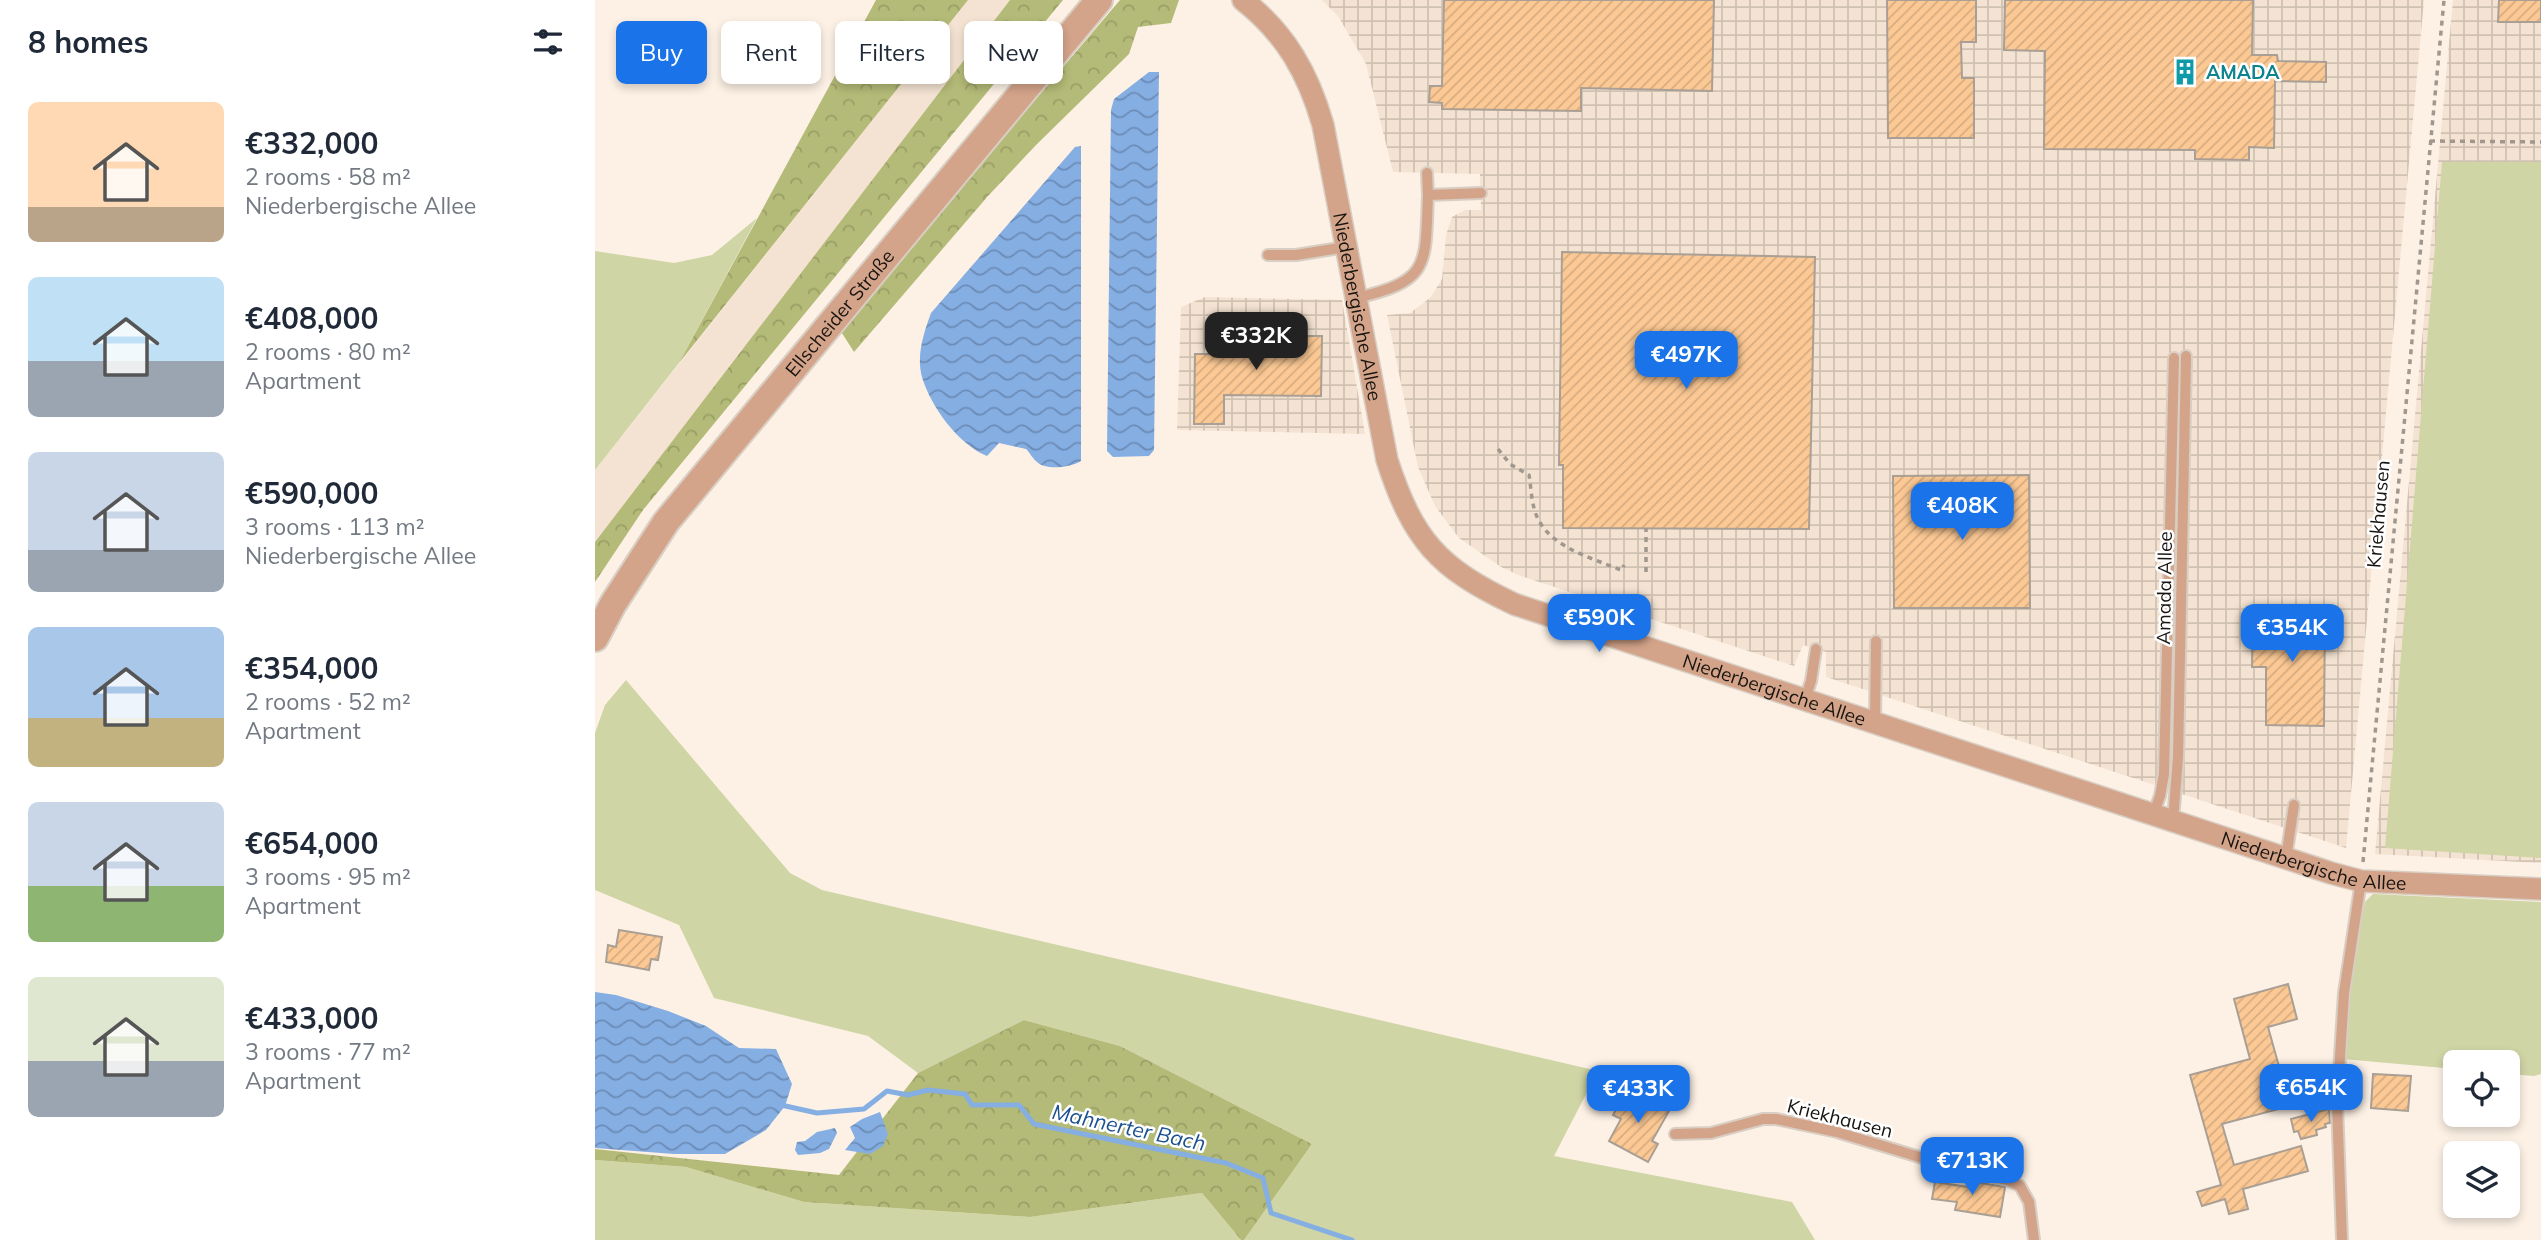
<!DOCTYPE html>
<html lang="en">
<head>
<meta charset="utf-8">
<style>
  body { margin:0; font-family:Mulish,sans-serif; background:#f2f2f3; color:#1f2937; height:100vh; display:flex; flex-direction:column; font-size:26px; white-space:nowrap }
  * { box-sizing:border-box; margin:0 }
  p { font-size:23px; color:#747a83 }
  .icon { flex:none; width:38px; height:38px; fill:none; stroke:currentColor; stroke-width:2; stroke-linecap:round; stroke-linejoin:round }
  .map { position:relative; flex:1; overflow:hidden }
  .sheet { display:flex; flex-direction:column; background:#fff; width:595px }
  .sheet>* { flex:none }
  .hud { position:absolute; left:21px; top:21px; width:665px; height:63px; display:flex; gap:14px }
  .tools { position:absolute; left:1848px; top:1050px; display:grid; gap:14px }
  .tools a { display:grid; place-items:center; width:77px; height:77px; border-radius:10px; background:#fff; box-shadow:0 4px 10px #0003; font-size:35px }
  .price { position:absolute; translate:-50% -60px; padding:0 16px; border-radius:14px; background:#1a73e8; color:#fff; font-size:23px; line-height:46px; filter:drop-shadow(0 2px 4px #0008) }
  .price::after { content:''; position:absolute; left:50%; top:42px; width:21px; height:16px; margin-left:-10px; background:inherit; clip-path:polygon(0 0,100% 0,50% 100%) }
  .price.on { background:#222; color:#fff }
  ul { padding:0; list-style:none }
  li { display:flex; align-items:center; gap:21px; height:175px; padding:0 28px }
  li span { display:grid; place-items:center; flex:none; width:196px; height:140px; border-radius:10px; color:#555 }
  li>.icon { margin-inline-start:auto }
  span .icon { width:84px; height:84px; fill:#fffc; stroke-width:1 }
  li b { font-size:30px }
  h2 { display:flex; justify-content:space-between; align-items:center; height:84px; padding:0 28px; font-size:30px }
  .pill { padding:0 24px; border-radius:10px; background:#fff; box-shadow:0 4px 10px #0003; font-size:24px; line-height:63px }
  .pill.on { background:#1a73e8; color:#fff }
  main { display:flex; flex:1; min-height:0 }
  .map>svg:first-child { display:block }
  .industrial { fill:url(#industrial-grid) }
  .built { fill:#f4e3d2 }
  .green { fill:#cfd5a5 }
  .forest { fill:url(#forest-crowns) }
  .water { fill:url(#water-waves) }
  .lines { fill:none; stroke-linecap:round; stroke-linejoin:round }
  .stream { stroke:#85aee3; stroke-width:5 }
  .building { fill:url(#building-hatch); stroke:#aa9f94; stroke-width:2 }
  .service-casing { stroke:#d8cec3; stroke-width:14 }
  .minor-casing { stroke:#d8cec3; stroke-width:24 }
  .tertiary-casing { stroke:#d8cec3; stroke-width:30 }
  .path { stroke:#a0978e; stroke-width:3.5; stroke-dasharray:5 5; stroke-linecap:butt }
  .service { stroke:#d4a48a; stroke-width:10 }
  .minor { stroke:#d4a48a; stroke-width:21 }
  .tertiary { stroke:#d4a48a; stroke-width:26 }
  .labels { text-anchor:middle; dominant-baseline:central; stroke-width:5; stroke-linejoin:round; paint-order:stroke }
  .culture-label { font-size:19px; font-weight:bold; fill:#0d838f; stroke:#fff; text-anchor:start }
  .street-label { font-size:19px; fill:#181410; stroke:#fff }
  .water-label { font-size:21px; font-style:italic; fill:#1b5191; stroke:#fff }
</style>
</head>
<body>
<main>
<section class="sheet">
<h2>8 homes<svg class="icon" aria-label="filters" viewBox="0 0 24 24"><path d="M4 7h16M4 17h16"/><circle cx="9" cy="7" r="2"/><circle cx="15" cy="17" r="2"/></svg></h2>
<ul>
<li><span style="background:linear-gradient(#ffd9b3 75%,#b9a48a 0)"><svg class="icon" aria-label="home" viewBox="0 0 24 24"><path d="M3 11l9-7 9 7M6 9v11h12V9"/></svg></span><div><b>€332,000</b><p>2 rooms · 58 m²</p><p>Niederbergische Allee</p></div></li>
<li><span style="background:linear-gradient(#bfe0f5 60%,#9aa5b1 0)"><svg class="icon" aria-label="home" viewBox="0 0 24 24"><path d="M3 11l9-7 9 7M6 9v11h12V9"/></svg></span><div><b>€408,000</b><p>2 rooms · 80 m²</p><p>Apartment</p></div></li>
<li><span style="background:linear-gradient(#c9d6e8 70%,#9aa5b1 0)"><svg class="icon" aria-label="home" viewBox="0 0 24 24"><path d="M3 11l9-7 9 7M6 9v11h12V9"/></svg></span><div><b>€590,000</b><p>3 rooms · 113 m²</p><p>Niederbergische Allee</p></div></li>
<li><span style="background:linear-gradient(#a9c7e8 65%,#c2b280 0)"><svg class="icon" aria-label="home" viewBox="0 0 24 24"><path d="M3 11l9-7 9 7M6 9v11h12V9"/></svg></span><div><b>€354,000</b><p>2 rooms · 52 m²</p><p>Apartment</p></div></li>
<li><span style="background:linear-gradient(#c9d6e8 60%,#8fb573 0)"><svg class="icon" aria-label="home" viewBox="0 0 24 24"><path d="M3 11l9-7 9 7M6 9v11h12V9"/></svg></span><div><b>€654,000</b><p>3 rooms · 95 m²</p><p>Apartment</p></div></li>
<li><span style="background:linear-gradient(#dfe7d0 60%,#9aa5b1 0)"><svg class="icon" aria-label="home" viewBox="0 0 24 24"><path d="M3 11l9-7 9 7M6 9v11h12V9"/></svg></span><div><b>€433,000</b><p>3 rooms · 77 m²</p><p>Apartment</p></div></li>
</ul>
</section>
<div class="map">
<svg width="1946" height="1240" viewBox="0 0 1946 1240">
  <defs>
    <pattern id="industrial-grid" width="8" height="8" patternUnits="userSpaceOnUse" patternTransform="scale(1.75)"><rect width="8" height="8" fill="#f4e3d2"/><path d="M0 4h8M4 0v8" fill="none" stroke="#d0c2b3"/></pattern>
    <pattern id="forest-crowns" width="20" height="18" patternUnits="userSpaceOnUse" patternTransform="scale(1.75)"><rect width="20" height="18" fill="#b4ba77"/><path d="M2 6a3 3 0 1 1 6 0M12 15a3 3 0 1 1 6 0" fill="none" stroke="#9a9f66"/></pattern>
    <pattern id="water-waves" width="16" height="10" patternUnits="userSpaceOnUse" patternTransform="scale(1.75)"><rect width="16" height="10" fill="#85aee3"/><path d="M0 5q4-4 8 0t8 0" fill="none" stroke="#6c8cb7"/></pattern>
    <pattern id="building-hatch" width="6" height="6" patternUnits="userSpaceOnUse" patternTransform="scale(1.75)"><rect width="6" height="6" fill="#fcc995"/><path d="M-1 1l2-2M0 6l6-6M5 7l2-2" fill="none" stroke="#d7ac7f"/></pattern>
  </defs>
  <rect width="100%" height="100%" fill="#fdf1e5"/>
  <!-- industrial -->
  <g class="industrial">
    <path d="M 727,0 L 1829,0 L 1751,848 L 1231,677 L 1231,652 L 1208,645 L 1199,666 L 926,576 L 906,567 L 864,538 L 840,506 L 823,467 L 792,315 L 815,313 L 835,298 L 847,279 L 851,235 L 857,217 L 870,210 L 886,210 L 885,174 L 798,172 L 771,64 L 743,16 Z"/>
    <path d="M 1858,0 L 1946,0 L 1946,863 L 1780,854 Z"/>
    <path d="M 610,297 L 747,300 L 770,434 L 582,430 L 586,307 Z"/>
  </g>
  <!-- built -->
  <path class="built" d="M 373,0 L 415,0 L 0,542 L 0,470 Z"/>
  <!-- green -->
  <g class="green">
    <path d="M 1847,162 L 1946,162 L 1946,858 L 1790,848 Z"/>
    <path d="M 162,218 L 84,363 L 0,470 L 0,251 L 79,263 L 117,255 Z"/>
    <path d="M 31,680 L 195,873 L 227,890 L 1003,1071 L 959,1156 L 1197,1202 L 1220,1240 L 649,1240 L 717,1144 L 525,1046 L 429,1020 L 323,1073 L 273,1036 L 119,998 L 84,925 L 0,890 L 0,733 L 10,705 Z"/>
    <path d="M 1778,894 L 1946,902 L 1946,1074 L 1939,1076 L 1913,1074 L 1913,1062 L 1860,1062 L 1860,1069 L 1748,1059 L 1760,951 L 1770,902 Z"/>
    <path d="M 0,1160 L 91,1167 L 209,1202 L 435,1217 L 607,1193 L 646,1240 L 0,1240 Z"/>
  </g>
  <!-- forest -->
  <g class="forest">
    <path d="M 281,0 L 373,0 L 84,363 Z"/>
    <path d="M 415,0 L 468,0 L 48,510 L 0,582 L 0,542 Z"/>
    <path d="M 525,0 L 584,0 L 576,23 L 543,27 L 534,54 L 442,144 L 393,196 L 259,352 L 245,330 Z"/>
    <path d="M 429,1020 L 525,1046 L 717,1144 L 649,1240 L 646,1240 L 607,1193 L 435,1217 L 209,1202 L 91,1167 L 0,1160 L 0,1149 L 244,1175 L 323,1073 Z"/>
  </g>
  <!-- water -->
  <g class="water">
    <path d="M 554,72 L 564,72 L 559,450 L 554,456 L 518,457 L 512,451 L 516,110 L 519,99 Z"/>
    <path d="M 486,146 L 486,461 C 477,467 451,471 442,462 C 438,459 435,453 431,449 L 404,443 L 392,456 C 363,444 336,407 327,377 C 321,356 329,332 336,313 L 480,147 Z"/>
    <path d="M 0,992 L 21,995 L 73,1011 L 111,1026 L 144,1048 L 181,1049 L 197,1084 L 190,1106 L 171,1130 L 130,1154 L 79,1154 L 0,1148 Z"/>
    <path d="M 285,1112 L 293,1134 L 288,1146 L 275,1154 L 250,1150 L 260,1138 L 255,1127 L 267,1119 Z"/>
    <path d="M 240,1128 L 242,1133 L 234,1149 L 225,1153 L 203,1155 L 200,1150 L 202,1142 L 210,1141 L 222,1132 Z"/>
  </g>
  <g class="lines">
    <!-- stream -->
    <path class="stream" d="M 186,1105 L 222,1113 L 269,1109 L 292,1091 L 313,1095 L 333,1090 L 370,1094 L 377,1105 L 424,1105 L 439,1124 L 631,1163 L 668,1178 L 676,1213 L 757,1240"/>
  </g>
  <!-- building -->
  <g class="building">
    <path d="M 849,0 L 1119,0 L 1117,91 L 986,88 L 986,111 L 847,109 L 847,103 L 834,102 L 835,86 L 847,86 Z"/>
    <path d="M 1292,0 L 1381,0 L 1381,42 L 1366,42 L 1367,78 L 1379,78 L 1379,138 L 1293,138 Z"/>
    <path d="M 1410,0 L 1658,0 L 1657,55 L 1682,55 L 1683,61 L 1731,62 L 1731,82 L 1680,81 L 1679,148 L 1654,147 L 1654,160 L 1600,159 L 1600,150 L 1449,149 L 1450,51 L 1409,50 Z"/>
    <path d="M 1904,0 L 1946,0 L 1946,22 L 1903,22 Z"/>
    <path d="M 967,252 L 1220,257 L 1214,529 L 968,528 L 968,465 L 964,465 Z"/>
    <path d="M 627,336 L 727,336 L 726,396 L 629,395 L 629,424 L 599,424 L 600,354 L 627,354 Z"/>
    <path d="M 1434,475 L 1435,608 L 1299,608 L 1298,476 Z"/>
    <path d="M 1658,608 L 1730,609 L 1729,726 L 1671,725 L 1671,667 L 1657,667 Z"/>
    <path d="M 24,930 L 67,937 L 63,960 L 56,959 L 54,970 L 11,962 L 13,945 L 21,947 Z"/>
    <path d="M 1693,984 L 1702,1019 L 1673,1027 L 1695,1106 L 1627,1124 L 1639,1165 L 1706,1146 L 1713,1171 L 1648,1189 L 1653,1209 L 1634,1214 L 1630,1199 L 1607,1206 L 1602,1192 L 1626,1185 L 1595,1075 L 1655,1059 L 1639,999 Z"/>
    <path d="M 1778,1074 L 1816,1076 L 1813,1111 L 1776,1108 Z"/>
    <path d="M 1032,1089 L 1074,1111 L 1057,1141 L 1063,1144 L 1053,1162 L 1014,1141 L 1026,1119 L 1018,1115 Z"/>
    <path d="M 1734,1109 L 1735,1123 L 1730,1124 L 1731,1127 L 1721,1130 L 1722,1135 L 1706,1139 L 1703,1131 L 1699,1132 L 1696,1119 Z"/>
    <path d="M 1374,1181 L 1410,1187 L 1405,1217 L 1360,1210 L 1362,1202 L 1337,1199 L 1340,1182 L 1373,1187 Z"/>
  </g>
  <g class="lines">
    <!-- service casing -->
    <g class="service-casing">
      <g id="service">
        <path d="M 832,173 L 833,195"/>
        <path d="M 673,255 L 701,255 L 751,247"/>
        <path d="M 761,298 C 836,281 830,265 833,195 L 886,193"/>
        <path d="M 1210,699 L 1216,681 L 1221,649"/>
        <path d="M 1280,722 L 1281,641"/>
        <path d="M 1558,815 L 1565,796 L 1569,774 L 1579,358"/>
        <path d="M 1578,821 L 1583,757 L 1591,356"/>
        <path d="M 1691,858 L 1699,805"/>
        <path d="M 1080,1134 L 1116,1133 L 1168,1119 L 1181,1119 L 1242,1132 L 1367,1170 L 1413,1180 L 1425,1186 L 1434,1202 L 1439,1240"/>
        <path d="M 1747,1240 L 1742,1104 L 1749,993 L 1766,881"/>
      </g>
    </g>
    <!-- minor casing -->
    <g class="minor-casing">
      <g id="minor">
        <path id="s1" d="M 648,0 C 691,34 713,73 728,125 L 792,460 C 818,540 843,568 919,604 L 1736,873 L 1766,881 L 1946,889"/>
      </g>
    </g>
    <!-- tertiary casing -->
    <g class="tertiary-casing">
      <g id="tertiary">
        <path id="s2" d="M 0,638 L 18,604 L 71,522 L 504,0"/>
      </g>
    </g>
    <!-- path -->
    <g class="path">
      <path d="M 1835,141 L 1946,142"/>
      <path d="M 903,449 L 915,464 L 934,475 C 936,486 936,497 939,508 C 948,545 992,556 1023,569 L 1027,570 L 1029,565"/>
      <path d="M 1051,572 L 1051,528"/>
      <path d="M 1768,862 L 1849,0"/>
    </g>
    <!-- service -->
    <use href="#service" class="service"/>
    <!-- minor -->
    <use href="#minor" class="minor"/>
    <!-- tertiary -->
    <use href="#tertiary" class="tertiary"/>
  </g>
  <!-- icons -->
  <defs>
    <g id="building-bare" transform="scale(2.1)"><path d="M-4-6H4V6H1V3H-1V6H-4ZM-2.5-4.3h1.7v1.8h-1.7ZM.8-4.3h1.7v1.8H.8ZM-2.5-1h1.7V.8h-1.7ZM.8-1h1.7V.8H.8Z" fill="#0f9aa8" stroke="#fff" stroke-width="2.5" paint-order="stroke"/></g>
  </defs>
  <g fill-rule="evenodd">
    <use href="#building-bare" x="1590" y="72"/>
  </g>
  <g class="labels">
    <!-- culture labels -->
    <g class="culture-label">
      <text x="1611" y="72">AMADA</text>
    </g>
    <!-- street labels -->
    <g class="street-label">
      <text stroke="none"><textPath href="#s1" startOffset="336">Niederbergische Allee</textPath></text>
      <text stroke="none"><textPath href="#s2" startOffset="408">Ellscheider Straße</textPath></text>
      <text transform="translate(1783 514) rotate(-85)">Kriekhausen</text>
      <text transform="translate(1569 588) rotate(-89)">Amada Allee</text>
      <text stroke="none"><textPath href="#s1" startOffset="966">Niederbergische Allee</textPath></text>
      <text stroke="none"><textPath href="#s1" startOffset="1533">Niederbergische Allee</textPath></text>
      <text transform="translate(1245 1118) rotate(14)">Kriekhausen</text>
    </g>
    <!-- water labels -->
    <g class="water-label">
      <text transform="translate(534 1127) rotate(12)">Mahnerter Bach</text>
    </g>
  </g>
</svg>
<div class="tools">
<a><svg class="icon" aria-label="locate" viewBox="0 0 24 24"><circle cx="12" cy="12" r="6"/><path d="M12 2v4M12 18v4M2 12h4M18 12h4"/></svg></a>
<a><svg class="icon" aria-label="layers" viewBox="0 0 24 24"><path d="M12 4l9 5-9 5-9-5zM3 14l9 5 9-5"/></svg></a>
</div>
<b class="price on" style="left:661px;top:372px">€332K</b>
<b class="price" style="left:1091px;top:391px">€497K</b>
<b class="price" style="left:1367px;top:542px">€408K</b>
<b class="price" style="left:1004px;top:654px">€590K</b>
<b class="price" style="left:1697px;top:664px">€354K</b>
<b class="price" style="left:1716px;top:1124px">€654K</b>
<b class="price" style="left:1043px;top:1125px">€433K</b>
<b class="price" style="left:1377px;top:1197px">€713K</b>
<div class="hud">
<a class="pill on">Buy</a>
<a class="pill">Rent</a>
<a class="pill">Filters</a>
<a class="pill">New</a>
</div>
</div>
</main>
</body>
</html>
